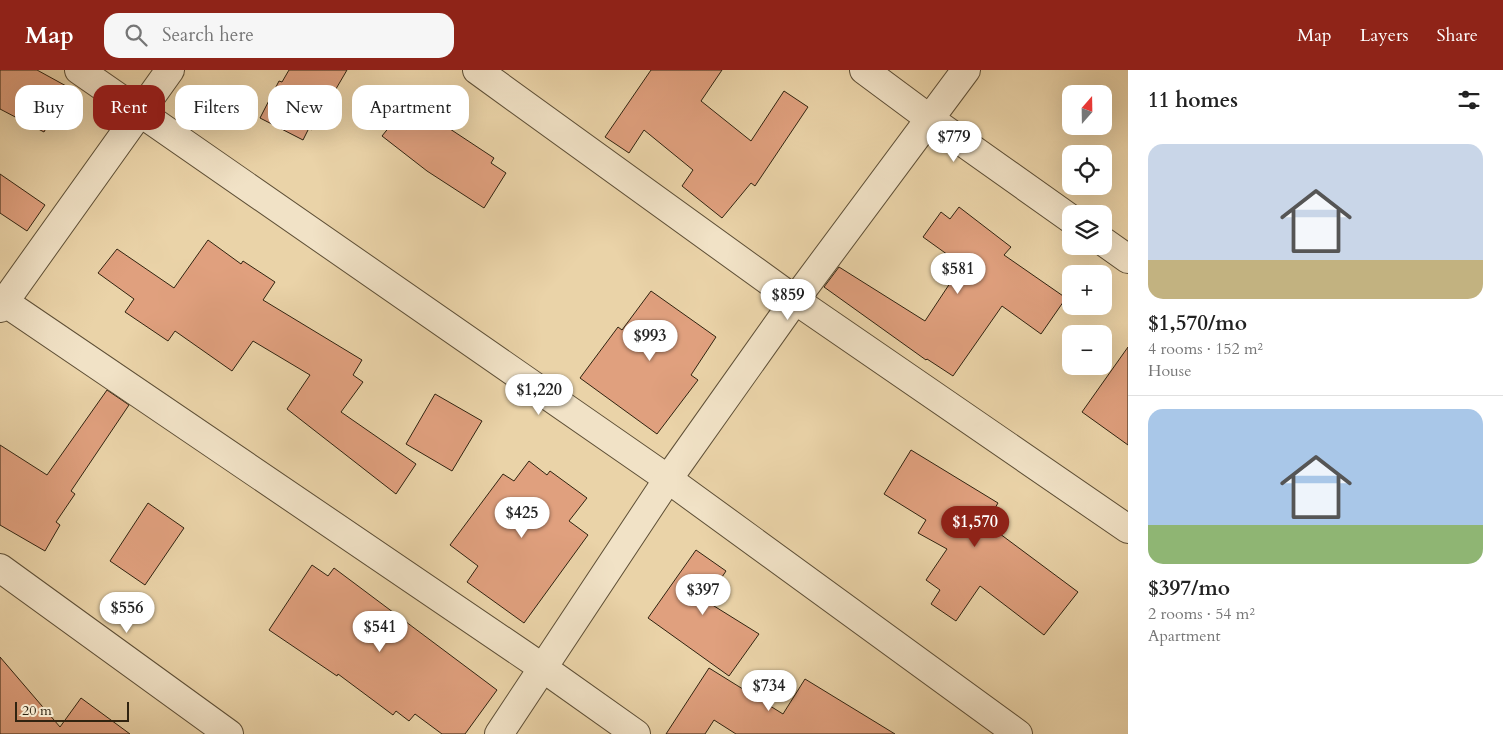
<!DOCTYPE html>
<html lang="en">
<head>
<meta charset="utf-8">
<style>
  body { margin:0; font-family:Cardo,serif; background:#f6f6f6; color:#222; height:100vh; display:flex; flex-direction:column; font-size:19px; white-space:nowrap }
  * { box-sizing:border-box; margin:0 }
  p { font-size:16px; color:#767676 }
  .icon { flex:none; width:28px; height:28px; fill:none; stroke:currentColor; stroke-width:2; stroke-linecap:round; stroke-linejoin:round }
  .map { position:relative; flex:1; overflow:hidden }
  .details { display:flex; flex-direction:column; background:#fff; width:375px }
  .details>* { flex:none }
  .top-card { position:absolute; left:15px; top:15px; width:475px; height:45px; display:flex; gap:10px }
  .needle { width:32px; rotate:20deg }
  .controls { position:absolute; left:1062px; top:15px; display:grid; gap:10px }
  .controls a { display:grid; place-items:center; width:50px; height:50px; border-radius:10px; background:#fff; box-shadow:0 5px 20px #0002; font-size:25px }
  .scale { position:absolute; left:15px; bottom:12px; width:114px; box-sizing:border-box; padding-left:5px; border:2px solid #302310; border-top:0; font-size:14px; line-height:18px; white-space:nowrap; color:#302310; -webkit-text-stroke:4px #f1e2c6; paint-order:stroke }
  .price { position:absolute; translate:-50% -42px; padding:0 11px; border-radius:18px; background:#fff; color:#222; font-size:16px; line-height:32px; filter:drop-shadow(0 1px 2px #0008) }
  .price::after { content:''; position:absolute; left:50%; top:30px; width:15px; height:11px; margin-left:-8px; background:inherit; clip-path:polygon(0 0,100% 0,50% 100%) }
  .price.current { background:#8f2418; color:#fff }
  ul { padding:0; list-style:none }
  li { display:grid; align-content:center; gap:10px; height:265px; padding:0 20px }
  li+li { border-top:1px solid #e0e0e0 }
  li span { display:grid; place-items:center; height:155px; border-radius:15px; color:#555 }
  li>.icon { margin-inline-start:auto }
  span .icon { width:90px; height:90px; fill:#fffc; stroke-width:1 }
  li b { font-size:21px }
  h2 { display:flex; justify-content:space-between; align-items:center; height:60px; padding:0 20px; font-size:21px }
  .chip { padding:0 18px; border-radius:15px; background:#fff; box-shadow:0 5px 20px #0002; font-size:18px; line-height:45px }
  .chip.current { background:#8f2418; color:#fff }
  header { display:flex; align-items:center; gap:30px; box-sizing:border-box; height:70px; padding:0 25px; background:#8f2418; color:#fff }
  header strong { font-size:24px }
  nav { display:flex; gap:28px; margin-inline-start:auto; font-size:18px }
  .search { width:350px; height:45px; background:#f6f6f6; display:flex; align-items:center; gap:12px; box-sizing:border-box; padding:0 18px; border-radius:15px; color:#767676; font-size:19px }
  main { display:flex; flex:1; min-height:0 }
  .map>svg:first-child { display:block }
  .building { fill:#e0a07e; stroke:#302310 }
  .lines { fill:none; stroke-linecap:round; stroke-linejoin:round }
  .minor-casing { stroke:#5e4f36; stroke-width:30 }
  .minor { stroke:#f1e2c6; stroke-width:28 }
</style>
</head>
<body>
<header>
<strong>Map</strong>
<div class="search"><svg class="icon" aria-label="search" viewBox="0 0 24 24"><circle cx="10" cy="10" r="6"/><path d="M15 15l6 6"/></svg>Search here</div>
<nav><a>Map</a><a>Layers</a><a>Share</a></nav>
</header>
<main>
<div class="map">
<svg width="1128" height="664" viewBox="0 0 1128 664">
  <rect width="100%" height="100%" fill="#ead3a8"/>
  <filter id="stains"><feTurbulence type="fractalNoise" baseFrequency=".004" numOctaves="4"/><feColorMatrix values="0 0 0 0 .2 0 0 0 0 .09 0 0 0 0 .02 0 0 0 .5 -.17"/></filter>
  <radialGradient id="worn" r=".72"><stop offset=".6" stop-color="#630" stop-opacity="0"/><stop offset="1" stop-color="#630" stop-opacity=".3"/></radialGradient>
  <!-- building -->
  <g class="building">
    <path d="M 0,0 L 37,0 L 68,17 L 44,62 L 0,39 Z"/>
    <path d="M 289,0 L 347,0 L 312,60 L 309,58 L 303,70 L 260,48 L 279,11 L 282,12 Z"/>
    <path d="M 651,0 L 722,0 L 701,31 L 751,71 L 784,21 L 808,37 L 755,116 L 751,113 L 722,148 L 682,116 L 693,100 L 644,60 L 629,83 L 605,67 Z"/>
    <path d="M 415,25 L 447,51 L 444,55 L 494,88 L 491,93 L 506,103 L 484,138 L 427,101 L 382,66 Z"/>
    <path d="M 0,104 L 45,135 L 27,161 L 0,143 Z"/>
    <path d="M 959,137 L 1011,177 L 1004,185 L 1066,228 L 1041,264 L 1002,236 L 953,306 L 927,289 L 926,290 L 824,217 L 839,197 L 925,251 L 962,195 L 923,167 L 941,142 L 950,149 Z"/>
    <path d="M 208,170 L 241,194 L 243,191 L 275,212 L 263,230 L 362,290 L 353,305 L 363,312 L 341,342 L 416,394 L 396,424 L 287,339 L 310,305 L 253,271 L 232,301 L 175,261 L 168,271 L 125,242 L 134,229 L 98,203 L 117,179 L 174,218 Z"/>
    <path d="M 651,221 L 716,267 L 691,305 L 698,310 L 657,364 L 580,308 L 618,257 L 622,260 Z"/>
    <path d="M 1128,277 L 1128,375 L 1082,342 Z"/>
    <path d="M 107,320 L 129,335 L 71,421 L 75,424 L 56,452 L 60,455 L 45,481 L 0,455 L 0,375 L 47,405 Z"/>
    <path d="M 435,324 L 482,351 L 452,401 L 406,374 Z"/>
    <path d="M 911,380 L 998,433 L 992,443 L 995,445 L 988,455 L 1078,522 L 1044,565 L 980,516 L 956,551 L 931,534 L 940,520 L 926,510 L 947,479 L 918,463 L 926,450 L 884,424 Z"/>
    <path d="M 529,391 L 547,405 L 550,401 L 587,428 L 569,451 L 588,465 L 524,553 L 467,512 L 478,496 L 450,475 L 503,404 L 514,411 Z"/>
    <path d="M 148,433 L 184,458 L 145,515 L 110,491 Z"/>
    <path d="M 696,480 L 726,501 L 706,531 L 759,564 L 729,606 L 648,548 Z"/>
    <path d="M 312,495 L 328,506 L 334,498 L 497,620 L 465,664 L 442,664 L 415,644 L 409,651 L 396,641 L 393,645 L 338,604 L 337,606 L 269,560 Z"/>
    <path d="M 0,587 L 60,657 L 81,628 L 130,664 L 0,664 Z"/>
    <path d="M 709,598 L 783,644 L 805,609 L 895,664 L 736,664 L 714,650 L 705,664 L 666,664 Z"/>
  </g>
  <g class="lines">
    <!-- minor casing -->
    <g class="minor-casing">
      <g id="minor">
        <path d="M 79,0 L 668,409 L 1018,664"/>
        <path d="M 477,0 L 795,230 L 1128,459"/>
        <path d="M 864,0 L 930,49 L 1071,149"/>
        <path d="M 1104,172 L 1128,189"/>
        <path d="M 0,229 L 543,598 L 636,664"/>
        <path d="M 0,238 L 170,0"/>
        <path d="M 0,498 L 229,664"/>
        <path d="M 499,664 L 668,409 L 795,230 L 966,0"/>
      </g>
    </g>
    <!-- minor -->
    <use href="#minor" class="minor"/>
  </g>
  <rect width="100%" height="100%" filter="url(#stains)"/>
  <rect width="100%" height="100%" fill="url(#worn)"/>
</svg>
<div class="controls">
<a><svg class="needle" viewBox="-14 -14 28 28"><path d="M0-13l5 13h-10z" fill="#e53935"/><path d="M0 13l5-13h-10z" fill="#767676"/></svg></a>
<a><svg class="icon" aria-label="locate" viewBox="0 0 24 24"><circle cx="12" cy="12" r="6"/><path d="M12 2v4M12 18v4M2 12h4M18 12h4"/></svg></a>
<a><svg class="icon" aria-label="layers" viewBox="0 0 24 24"><path d="M12 4l9 5-9 5-9-5zM3 14l9 5 9-5"/></svg></a>
<a>+</a>
<a>−</a>
</div>
<div class="scale">20 m</div>
<b class="price" style="left:954px;top:93px">$779</b>
<b class="price" style="left:958px;top:225px">$581</b>
<b class="price" style="left:788px;top:251px">$859</b>
<b class="price" style="left:650px;top:292px">$993</b>
<b class="price" style="left:539px;top:346px">$1,220</b>
<b class="price" style="left:522px;top:469px">$425</b>
<b class="price current" style="left:975px;top:478px">$1,570</b>
<b class="price" style="left:703px;top:546px">$397</b>
<b class="price" style="left:127px;top:564px">$556</b>
<b class="price" style="left:380px;top:583px">$541</b>
<b class="price" style="left:769px;top:642px">$734</b>
<div class="top-card">
<a class="chip">Buy</a>
<a class="chip current">Rent</a>
<a class="chip">Filters</a>
<a class="chip">New</a>
<a class="chip">Apartment</a>
</div>
</div>
<section class="details">
<h2>11 homes<svg class="icon" aria-label="filters" viewBox="0 0 24 24"><path d="M4 7h16M4 17h16"/><circle cx="9" cy="7" r="2"/><circle cx="15" cy="17" r="2"/></svg></h2>
<ul>
<li><span style="background:linear-gradient(#c9d6e8 75%,#c2b280 0)"><svg class="icon" aria-label="home" viewBox="0 0 24 24"><path d="M3 11l9-7 9 7M6 9v11h12V9"/></svg></span><div><b>$1,570/mo</b><p>4 rooms · 152 m²</p><p>House</p></div></li>
<li><span style="background:linear-gradient(#a9c7e8 75%,#8fb573 0)"><svg class="icon" aria-label="home" viewBox="0 0 24 24"><path d="M3 11l9-7 9 7M6 9v11h12V9"/></svg></span><div><b>$397/mo</b><p>2 rooms · 54 m²</p><p>Apartment</p></div></li>
</ul>
</section>
</main>
</body>
</html>
